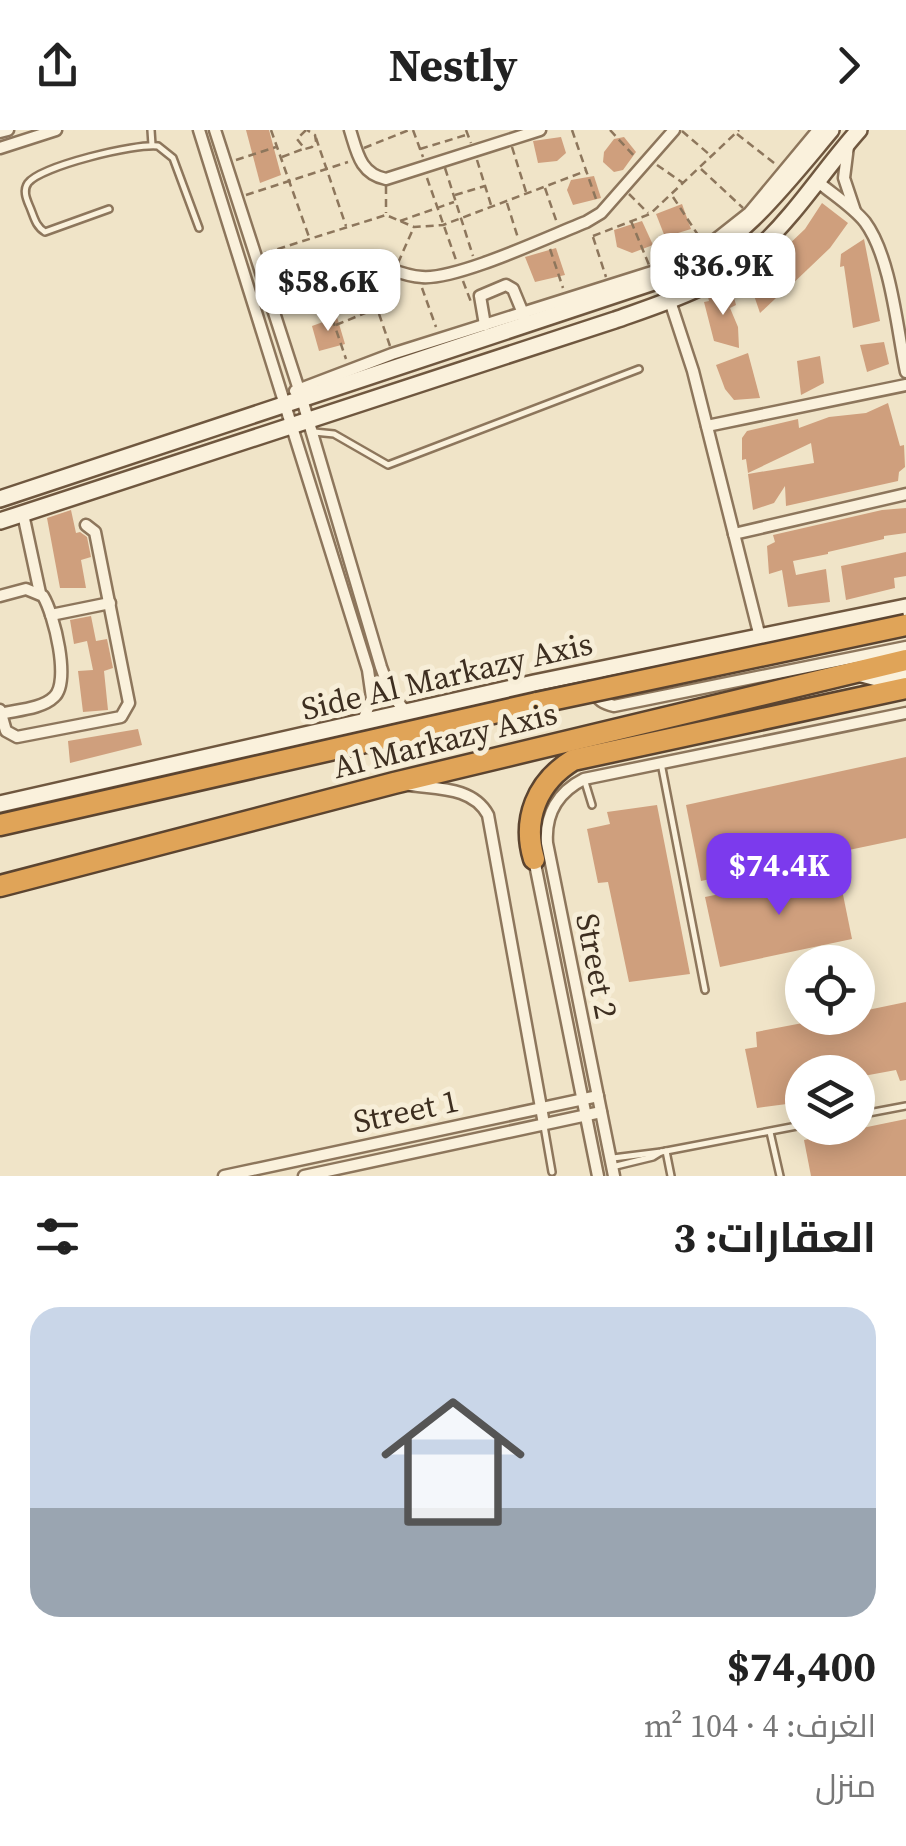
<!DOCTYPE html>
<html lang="ar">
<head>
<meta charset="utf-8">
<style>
  body { margin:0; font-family:"Source Serif 4",Cairo,serif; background:#f6f6f6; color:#222; direction:rtl; height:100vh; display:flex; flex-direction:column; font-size:38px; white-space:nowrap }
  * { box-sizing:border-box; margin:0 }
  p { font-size:32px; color:#767676 }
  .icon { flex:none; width:55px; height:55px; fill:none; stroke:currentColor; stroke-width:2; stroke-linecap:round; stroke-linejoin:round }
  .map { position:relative; height:1046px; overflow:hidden; direction:ltr }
  .details { display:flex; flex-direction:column; background:#fff; flex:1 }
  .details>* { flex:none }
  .controls { position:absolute; left:785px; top:815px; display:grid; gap:20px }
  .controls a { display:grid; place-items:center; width:90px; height:90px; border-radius:50%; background:#fff; box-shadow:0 5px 25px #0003; font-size:50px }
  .price { position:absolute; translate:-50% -85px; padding:0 22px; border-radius:20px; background:#fff; color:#222; font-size:32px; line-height:65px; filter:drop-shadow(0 2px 5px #0008) }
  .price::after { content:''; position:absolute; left:50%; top:60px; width:30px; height:22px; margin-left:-15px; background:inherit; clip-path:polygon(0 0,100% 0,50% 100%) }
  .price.current { background:#7c3aed; color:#fff }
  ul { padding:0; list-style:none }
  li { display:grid; align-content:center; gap:20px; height:530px; padding:0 30px }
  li+li { border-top:2px solid #e0e0e0 }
  li span { display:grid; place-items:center; height:310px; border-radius:30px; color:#555 }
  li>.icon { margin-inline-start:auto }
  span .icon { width:180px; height:180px; fill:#fffc; stroke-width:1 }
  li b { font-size:42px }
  h2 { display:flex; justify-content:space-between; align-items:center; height:120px; padding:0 30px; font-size:42px }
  header { display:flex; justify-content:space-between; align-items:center; height:130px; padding:0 30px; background:#fff; font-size:45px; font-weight:700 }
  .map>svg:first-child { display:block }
  .building { fill:#cf9f7d }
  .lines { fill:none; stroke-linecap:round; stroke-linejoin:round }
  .lane-casing { stroke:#8d765c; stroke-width:10 }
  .street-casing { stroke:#8d765c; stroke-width:15 }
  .secondary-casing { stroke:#6f573f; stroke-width:20 }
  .highway-casing { stroke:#5b4430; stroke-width:25 }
  .path { stroke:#8d765c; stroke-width:2.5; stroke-dasharray:8 5; stroke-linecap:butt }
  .lane { stroke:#faf1dc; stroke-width:5 }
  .street { stroke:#faf1dc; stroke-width:10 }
  .secondary { stroke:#faf1dc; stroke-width:15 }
  .highway { stroke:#e0a458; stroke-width:20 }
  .highway-bridge-casing { stroke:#5b4430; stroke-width:25; stroke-linecap:butt }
  .highway-bridge { stroke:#e0a458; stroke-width:20 }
  .labels { text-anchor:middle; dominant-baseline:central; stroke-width:10; stroke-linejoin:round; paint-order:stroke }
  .street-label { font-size:32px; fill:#3d2e20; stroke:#f7eed8 }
</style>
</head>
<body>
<header><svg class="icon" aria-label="forward" viewBox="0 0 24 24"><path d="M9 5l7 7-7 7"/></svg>Nestly<svg class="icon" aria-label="share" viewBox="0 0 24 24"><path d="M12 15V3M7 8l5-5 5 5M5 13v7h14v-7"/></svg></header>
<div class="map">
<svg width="906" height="1046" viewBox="0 0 906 1046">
  <rect width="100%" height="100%" fill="#f0e4c8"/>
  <!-- building -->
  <g class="building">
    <path d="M 246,0 L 269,0 L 281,45 L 260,53 Z"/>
    <path d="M 561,7 L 566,23 L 557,31 L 538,33 L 533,11 Z"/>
    <path d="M 624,7 L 636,22 L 623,40 L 614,42 L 603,32 L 604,22 L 614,9 Z"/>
    <path d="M 594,46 L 601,68 L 573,75 L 567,60 L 571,50 Z"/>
    <path d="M 822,73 L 848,93 L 830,118 L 786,160 L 777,150 L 776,168 L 760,183 L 747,145 L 759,136 L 763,140 L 781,116 L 784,119 L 805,99 Z"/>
    <path d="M 682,74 L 691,99 L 665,107 L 656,84 Z"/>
    <path d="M 642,91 L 653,115 L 632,123 L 617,117 L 614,100 Z"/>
    <path d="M 864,109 L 880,191 L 853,198 L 844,136 L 840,137 L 841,124 Z"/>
    <path d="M 556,118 L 565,145 L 535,152 L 525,127 Z"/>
    <path d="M 731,156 L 736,175 L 730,178 L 738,197 L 739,218 L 714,211 L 704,172 L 709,171 L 708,167 Z"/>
    <path d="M 337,187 L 345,214 L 319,221 L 312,196 Z"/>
    <path d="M 884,212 L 889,234 L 867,242 L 860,215 Z"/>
    <path d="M 748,223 L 760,268 L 734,270 L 725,259 L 716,235 Z"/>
    <path d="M 820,226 L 824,253 L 801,265 L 797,231 Z"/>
    <path d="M 888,273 L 900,316 L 904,315 L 905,337 L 899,342 L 898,351 L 786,376 L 785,356 L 774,373 L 753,380 L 748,344 L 814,333 L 811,313 L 748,343 L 746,329 L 742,330 L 742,308 L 747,301 L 798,289 L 799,298 L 829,287 L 866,283 Z"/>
    <path d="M 906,378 L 906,403 L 884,406 L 884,409 L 828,422 L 828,424 L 793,431 L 796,445 L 826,439 L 830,472 L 788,477 L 782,440 L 769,444 L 767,416 L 775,412 L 773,405 L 882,380 Z"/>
    <path d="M 71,380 L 76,403 L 80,402 L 87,407 L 91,427 L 81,430 L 86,458 L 60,458 L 47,388 Z"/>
    <path d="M 906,422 L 906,446 L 894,448 L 895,458 L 846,470 L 841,436 Z"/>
    <path d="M 91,486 L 96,511 L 107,509 L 113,538 L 104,541 L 108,580 L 83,582 L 78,541 L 93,540 L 87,511 L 74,514 L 70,490 Z"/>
    <path d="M 138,599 L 142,615 L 70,633 L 68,611 Z"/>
    <path d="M 906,627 L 906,708 L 701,751 L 686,675 Z"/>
    <path d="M 657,675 L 690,844 L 629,852 L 608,752 L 598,753 L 587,699 L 610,694 L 607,682 Z"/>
    <path d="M 838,740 L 852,809 L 720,837 L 705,767 Z"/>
    <path d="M 906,872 L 906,950 L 900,951 L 896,940 L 858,947 L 858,942 L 802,942 L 802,972 L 757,978 L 745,919 L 757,917 L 756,902 L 829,888 L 858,888 L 858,882 Z"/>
    <path d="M 906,989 L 906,1046 L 811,1046 L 804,1010 Z"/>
  </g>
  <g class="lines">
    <!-- lane casing -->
    <g class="lane-casing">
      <g id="lane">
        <path d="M 151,0 L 152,15"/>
        <path d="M 109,79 L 45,102 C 35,96 34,86 29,75 C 26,68 23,60 28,53 C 41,36 136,13 158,16 L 173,28 L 199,98"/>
        <path d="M 314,302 L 334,304 L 388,335 L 639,239"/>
        <path d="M 661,633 L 705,860"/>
        <path d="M 585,652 L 592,675"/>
        <path d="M 858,985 L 906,976"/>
        <path d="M 544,996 L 552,1042"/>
        <path d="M 770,1002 L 780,1046"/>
        <path d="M 666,1021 L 671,1046"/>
        <path d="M 613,1028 L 661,1022 L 802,995"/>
        <path d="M 612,1037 L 653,1027 L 661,1022"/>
      </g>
    </g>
    <!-- street casing -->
    <g class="street-casing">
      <g id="street">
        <path d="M 199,0 L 368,540 L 372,568 L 362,593"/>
        <path d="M 215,0 L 302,269 L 381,537 L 391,564 L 406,582"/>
        <path d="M 350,0 C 357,22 360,44 386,49 L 540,0"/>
        <path d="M 0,2 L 8,0"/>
        <path d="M 848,16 L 844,48 L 855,81"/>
        <path d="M 0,18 L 56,0"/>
        <path d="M 817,51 C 832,64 852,76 865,92 C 891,127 897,199 906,242"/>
        <path d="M 263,157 L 353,130 C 378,130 397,146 422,147 C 457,150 550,106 586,92 L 601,83 L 674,0"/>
        <path d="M 670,171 L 693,241 L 760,507"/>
        <path d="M 485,195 L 480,166 L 506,155 L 513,159 L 525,188"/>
        <path d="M 295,261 L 392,224 L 652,142 L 706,117 L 749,83 L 818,0"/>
        <path d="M 707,296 L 906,255"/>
        <path d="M 23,384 L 40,463"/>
        <path d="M 734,404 L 906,364"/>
        <path d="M 0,466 L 26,459 L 43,466 C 54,484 71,552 54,567 C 42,579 16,580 0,584"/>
        <path d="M 51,485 L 110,473"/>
        <path d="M 600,540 C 591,559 592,571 614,576 L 906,517"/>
        <path d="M 0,580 L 6,601 L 17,607 L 121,587 L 129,573 L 95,402 L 86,395"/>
        <path d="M 410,655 C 438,659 473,657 488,685 L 544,994"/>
        <path d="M 534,729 L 598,1046"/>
        <path d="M 224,1046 L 598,966"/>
        <path d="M 304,1046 L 601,982"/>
        <path d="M 614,1046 L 547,713 C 545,684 558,662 584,649 L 906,583"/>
      </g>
    </g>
    <!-- secondary casing -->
    <g class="secondary-casing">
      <g id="secondary">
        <path d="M 0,369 L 675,145 C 742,112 784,56 831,0"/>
        <path d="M 0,391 L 615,190 C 666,172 719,156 759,118 C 797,83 825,38 859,0"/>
        <path d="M 858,543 L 877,548 L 906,546"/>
        <path d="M 0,674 L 534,553 L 906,477"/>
      </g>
    </g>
    <!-- highway casing -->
    <g class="highway-casing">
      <g id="highway">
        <path d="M 0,695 L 537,573"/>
        <path d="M 534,729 C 522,689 537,652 573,630 L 906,558"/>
        <path d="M 0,756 L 394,653 L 906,530"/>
      </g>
    </g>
    <!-- path -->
    <g class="path">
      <path d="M 271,0 L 309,107"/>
      <path d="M 306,0 L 297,9 L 305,19 L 312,17 L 316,11 L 315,5 L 307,0"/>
      <path d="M 413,0 L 423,27"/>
      <path d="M 466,0 L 471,13"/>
      <path d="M 572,0 L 597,72"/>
      <path d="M 610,0 L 636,28"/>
      <path d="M 682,1 L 710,25"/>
      <path d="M 737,4 L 778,36"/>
      <path d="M 316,8 L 346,96"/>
      <path d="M 512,17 L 526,62"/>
      <path d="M 364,18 L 409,0"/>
      <path d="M 420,19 L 466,5"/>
      <path d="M 282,27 L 303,19"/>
      <path d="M 236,30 L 276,17"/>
      <path d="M 477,30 L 491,75"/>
      <path d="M 657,35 L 683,53"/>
      <path d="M 445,38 L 473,126"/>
      <path d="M 701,39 L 743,78"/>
      <path d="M 427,48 L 456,130"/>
      <path d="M 386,56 L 386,83"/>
      <path d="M 545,58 L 557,93"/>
      <path d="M 629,64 L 648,83"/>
      <path d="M 246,65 L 348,32"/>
      <path d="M 455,65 L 485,56"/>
      <path d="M 673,67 L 702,111"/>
      <path d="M 507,73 L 518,108"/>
      <path d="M 400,91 L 454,72"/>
      <path d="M 631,91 L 649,135"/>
      <path d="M 593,106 L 650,84 L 739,0"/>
      <path d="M 593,107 L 606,147"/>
      <path d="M 550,119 L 563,158"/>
      <path d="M 265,123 L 386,85 L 414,97 L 443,95 L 586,41"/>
      <path d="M 398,133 L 413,99"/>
      <path d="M 463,151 L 471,172"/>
      <path d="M 422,158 L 436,197"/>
      <path d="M 299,159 L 306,180 L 345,169 L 338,147"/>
      <path d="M 328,176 L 346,229"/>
      <path d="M 336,195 L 375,179"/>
      <path d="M 390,216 L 377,178 L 391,149"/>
    </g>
    <!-- lane -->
    <use href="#lane" class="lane"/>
    <!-- street -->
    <use href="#street" class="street"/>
    <!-- secondary -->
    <use href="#secondary" class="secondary"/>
    <!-- highway -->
    <use href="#highway" class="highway"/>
    <!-- highway-bridge casing -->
    <g class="highway-bridge-casing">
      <path id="highway-bridge" d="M 537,573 L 906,495"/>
    </g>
    <!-- highway-bridge -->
    <use href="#highway-bridge" class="highway-bridge"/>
  </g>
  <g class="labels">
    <!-- street labels -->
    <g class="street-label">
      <text transform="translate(447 546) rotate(-13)">Side Al Markazy Axis</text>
      <text transform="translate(445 610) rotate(-14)">Al Markazy Axis</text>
      <text transform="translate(597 836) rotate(79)">Street 2</text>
      <text transform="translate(406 981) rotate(-12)">Street 1</text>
    </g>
  </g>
</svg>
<div class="controls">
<a><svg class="icon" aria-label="locate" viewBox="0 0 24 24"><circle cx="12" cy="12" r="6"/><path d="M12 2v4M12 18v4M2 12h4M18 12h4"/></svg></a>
<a><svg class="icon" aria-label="layers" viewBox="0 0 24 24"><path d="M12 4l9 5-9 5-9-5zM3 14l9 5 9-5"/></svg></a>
</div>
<b class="price" style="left:723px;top:188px">$36.9K</b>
<b class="price" style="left:328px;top:204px">$58.6K</b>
<b class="price current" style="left:779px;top:788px">$74.4K</b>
</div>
<section class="details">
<h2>العقارات: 3<svg class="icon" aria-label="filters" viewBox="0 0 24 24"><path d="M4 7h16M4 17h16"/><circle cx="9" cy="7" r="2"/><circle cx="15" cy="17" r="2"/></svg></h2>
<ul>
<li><span style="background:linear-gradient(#c9d6e8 65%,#9aa5b1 0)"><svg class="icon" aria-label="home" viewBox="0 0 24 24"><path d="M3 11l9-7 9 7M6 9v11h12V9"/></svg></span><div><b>$74,400</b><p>الغرف: 4 · 104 m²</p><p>منزل</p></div></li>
</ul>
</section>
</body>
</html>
